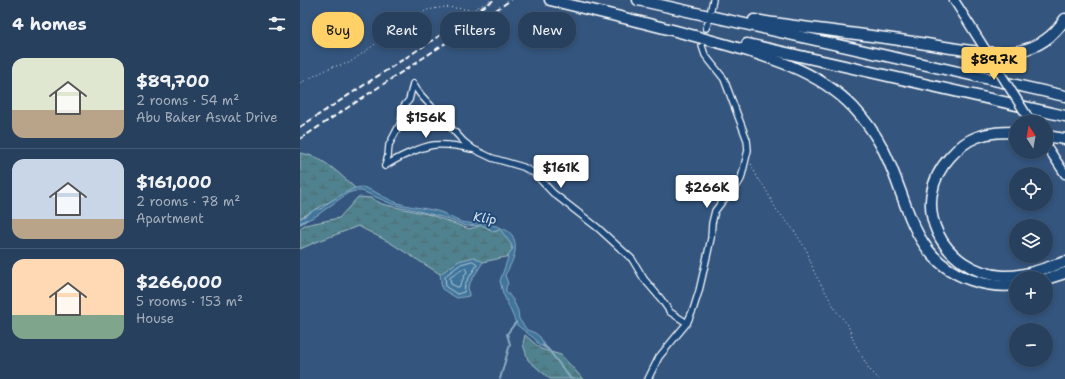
<!DOCTYPE html>
<html lang="en">
<head>
<meta charset="utf-8">
<style>
  body { margin:0; font-family:"Shantell Sans",sans-serif; background:#334b67; color:#f1f3f6; height:100vh; display:flex; flex-direction:column; font-size:15px; white-space:nowrap }
  * { box-sizing:border-box; margin:0 }
  p { font-size:13px; color:#a4afbc }
  .icon { flex:none; width:22px; height:22px; fill:none; stroke:currentColor; stroke-width:2; stroke-linecap:round; stroke-linejoin:round }
  .map { position:relative; flex:1; overflow:hidden }
  .sheet { display:flex; flex-direction:column; background:#27405e; width:300px }
  .sheet>* { flex:none }
  .guide { position:absolute; left:12px; top:12px; width:380px; height:36px; display:flex; gap:8px }
  .needle { width:26px; rotate:349deg }
  .controls { position:absolute; left:709px; top:115px; display:grid; gap:8px }
  .controls a { display:grid; place-items:center; width:44px; height:44px; border-radius:50%; background:#27405e; box-shadow:0 2px 6px #0003,0 0 0 1px #435973; font-size:20px }
  .price { position:absolute; translate:-50% -34px; padding:0 9px; border-radius:4px; background:#fff; color:#222; font-size:13px; line-height:26px; filter:drop-shadow(0 1px 2px #0008) }
  .price::after { content:''; position:absolute; left:50%; top:24px; width:12px; height:9px; margin-left:-6px; background:inherit; clip-path:polygon(0 0,100% 0,50% 100%) }
  .price.current { background:#ffd166; color:#111 }
  ul { padding:0; list-style:none }
  li { display:flex; align-items:center; gap:12px; height:100px; padding:0 12px }
  li+li { border-top:1px solid #435973 }
  li span { display:grid; place-items:center; flex:none; width:112px; height:80px; border-radius:12px; color:#555 }
  li>.icon { margin-inline-start:auto }
  span .icon { width:48px; height:48px; fill:#fffc; stroke-width:1 }
  li b { font-size:17px }
  h2 { display:flex; justify-content:space-between; align-items:center; height:48px; padding:0 12px; font-size:17px }
  .chip { padding:0 14px; border-radius:16px; background:#27405e; box-shadow:0 2px 6px #0003,0 0 0 1px #435973; font-size:14px; line-height:36px }
  .chip.current { background:#ffd166; color:#111 }
  main { display:flex; flex:1; min-height:0 }
  .map>svg:first-child { display:block }
  .wetland { fill:url(#wetland-marsh); stroke:#a8c0c6 }
  .water { fill:#3f759b; stroke:#8cacc3 }
  .lines { fill:none; stroke-linecap:round; stroke-linejoin:round }
  .shore { stroke:#b2c8d7; stroke-width:1 }
  .stream { stroke:#8cacc3; stroke-width:2 }
  .street-casing { stroke:#fff; stroke-width:8 }
  .secondary-casing { stroke:#fff; stroke-width:11 }
  .highway-casing { stroke:#fff; stroke-width:13 }
  .path { stroke:#fff; stroke-width:1; stroke-dasharray:1 3; stroke-linecap:butt }
  .street { stroke:#1f4a7a; stroke-width:5.5 }
  .secondary { stroke:#1f4a7a; stroke-width:8 }
  .highway { stroke:#1f4a7a; stroke-width:10 }
  .rail { stroke:#fff; stroke-width:2; stroke-dasharray:6 3; stroke-linecap:butt }
  .secondary-bridge-casing { stroke:#fff; stroke-width:11; stroke-linecap:butt }
  .secondary-bridge { stroke:#1f4a7a; stroke-width:8 }
  .labels { text-anchor:middle; dominant-baseline:central; stroke-width:4; stroke-linejoin:round; paint-order:stroke }
  .water-label { font-size:13px; font-style:italic; fill:#d9e3eb; stroke:#1f4a7a }
</style>
</head>
<body>
<main>
<section class="sheet">
<h2>4 homes<svg class="icon" aria-label="filters" viewBox="0 0 24 24"><path d="M4 7h16M4 17h16"/><circle cx="9" cy="7" r="2"/><circle cx="15" cy="17" r="2"/></svg></h2>
<ul>
<li><span style="background:linear-gradient(#dfe7d0 65%,#b9a48a 0)"><svg class="icon" aria-label="home" viewBox="0 0 24 24"><path d="M3 11l9-7 9 7M6 9v11h12V9"/></svg></span><div><b>$89,700</b><p>2 rooms · 54 m²</p><p>Abu Baker Asvat Drive</p></div></li>
<li><span style="background:linear-gradient(#c9d6e8 75%,#b9a48a 0)"><svg class="icon" aria-label="home" viewBox="0 0 24 24"><path d="M3 11l9-7 9 7M6 9v11h12V9"/></svg></span><div><b>$161,000</b><p>2 rooms · 78 m²</p><p>Apartment</p></div></li>
<li><span style="background:linear-gradient(#ffd9b3 70%,#7fa58c 0)"><svg class="icon" aria-label="home" viewBox="0 0 24 24"><path d="M3 11l9-7 9 7M6 9v11h12V9"/></svg></span><div><b>$266,000</b><p>5 rooms · 153 m²</p><p>House</p></div></li>
</ul>
</section>
<div class="map">
<svg width="765" height="379" viewBox="0 0 765 379">
  <defs>
    <pattern id="wetland-marsh" width="20" height="14" patternUnits="userSpaceOnUse"><rect width="20" height="14" fill="#50828e"/><path d="M1 5h8M5 5V1M11 12h8M15 12V8" fill="none" stroke="#4e6a70"/></pattern>
  </defs>
  <rect width="100%" height="100%" fill="#34557e"/>
  <filter id="ink" filterUnits="userSpaceOnUse"><feTurbulence type="fractalNoise" baseFrequency=".025" numOctaves="2"/><feDisplacementMap in="SourceGraphic" scale="8" xChannelSelector="R" yChannelSelector="G"/><feConvolveMatrix kernelMatrix="1 2 1 2 8 2 1 2 1" color-interpolation-filters="sRGB"/></filter>
  <g filter="url(#ink)">
    <!-- wetland -->
    <g class="wetland">
      <path d="M 0,153 C 22,156 39,173 55,188 L 0,218 Z"/>
      <path d="M 58,197 L 71,198 L 82,204 L 131,215 L 169,229 L 182,225 L 195,232 L 200,229 C 207,238 216,244 210,256 L 183,262 L 174,257 L 159,261 L 140,274 L 89,242 L 58,226 C 39,234 19,240 0,249 L 0,228 L 5,225 L 39,218 Z"/>
      <path d="M 225,335 L 241,349 L 261,355 L 283,379 L 250,379 L 228,360 L 223,344 Z"/>
    </g>
    <!-- water -->
    <g class="water">
      <path d="M 62,187 C 75,190 85,199 98,203 C 112,208 130,208 143,213 C 151,217 159,223 168,223 C 172,224 177,222 181,222 C 188,224 208,228 212,235 C 220,248 212,263 205,275 L 208,284 L 206,287 L 206,291 L 213,300 L 218,311 L 219,319 L 227,330 L 235,333 L 240,337 L 247,349 L 239,345 L 235,339 L 217,325 L 203,293 L 200,281 L 210,252 L 213,249 L 211,244 L 200,229 L 192,231 L 189,228 L 182,225 L 166,226 L 142,217 L 92,204 L 62,191 L 55,191 L 48,193 L 16,216 L 0,223 L 0,219 L 16,209 L 21,209 L 26,205 L 28,203 L 43,194 L 55,188 Z"/>
      <path d="M 174,257 L 183,262 L 168,286 L 169,296 L 157,298 L 142,289 L 140,274 L 159,261 Z"/>
    </g>
    <g class="lines">
      <!-- shore -->
      <g class="shore">
        <path d="M 173,261 L 176,263 L 177,265 L 165,284 L 164,292 L 157,294 L 146,287 L 145,276 L 161,264 Z"/>
        <path d="M 165,268 L 167,271 L 159,287 L 157,287 L 151,284 L 150,278 Z"/>
      </g>
      <!-- stream -->
      <g class="stream">
        <path d="M 0,224 L 6,220"/>
        <path d="M 243,345 L 248,349 L 271,379"/>
        <path d="M 200,379 L 210,344 L 207,334 L 216,322"/>
      </g>
      <!-- street casing -->
      <g class="street-casing">
        <g id="street">
          <path d="M 411,9 L 413,0"/>
          <path d="M 406,28 L 408,23"/>
          <path d="M 113,84 L 120,94 L 164,142 L 173,149 L 192,158 L 223,167 L 234,173 L 253,193 L 298,228 L 322,250 L 332,259 L 344,279 L 361,299 L 370,312 L 387,323"/>
          <path d="M 85,166 C 97,158 120,147 134,145 C 146,144 159,146 171,149"/>
          <path d="M 85,166 L 88,156 L 89,145 L 101,122 L 104,106 L 109,100 L 113,84"/>
          <path d="M 348,379 L 359,357 L 387,323 L 393,310 L 399,291 L 408,252 L 411,238 L 412,223 L 415,211 L 421,203 L 435,189 L 441,179 L 448,150 L 447,140 L 424,79 L 405,55 L 402,46"/>
        </g>
      </g>
      <!-- secondary casing -->
      <g class="secondary-casing">
        <g id="secondary">
          <path d="M 654,0 L 673,30"/>
          <path d="M 746,145 L 765,174"/>
        </g>
      </g>
      <!-- highway casing -->
      <g class="highway-casing">
        <g id="highway">
          <path d="M 250,0 C 303,13 356,25 409,40 C 460,54 516,68 554,108 C 565,120 575,134 582,147 C 609,198 609,259 671,280 C 686,285 700,287 716,285"/>
          <path d="M 338,0 L 765,96"/>
          <path d="M 454,20 C 507,28 560,34 613,42 C 644,46 689,57 719,51 C 739,47 754,36 765,19"/>
          <path d="M 447,44 L 765,116"/>
          <path d="M 716,132 C 703,132 690,132 677,137 C 666,141 658,148 650,157 C 607,204 642,272 703,276 C 724,277 745,268 765,262"/>
          <path d="M 746,136 L 765,139"/>
          <path d="M 746,279 L 765,273"/>
        </g>
      </g>
      <!-- path -->
      <g class="path">
        <path d="M 0,83 L 32,67 L 49,63 L 106,22 L 127,10 L 145,7 L 173,10 L 191,0"/>
        <path d="M 451,164 L 458,179 L 464,186 L 476,209 L 493,229 L 507,251 L 514,272 L 537,312 L 548,325 L 554,342 L 569,369 L 579,379"/>
      </g>
      <!-- street -->
      <use href="#street" class="street"/>
      <!-- secondary -->
      <use href="#secondary" class="secondary"/>
      <!-- highway -->
      <use href="#highway" class="highway"/>
      <!-- rail -->
      <g class="rail">
        <path d="M 0,127 L 194,0"/>
        <path d="M 0,139 L 211,0"/>
      </g>
      <!-- secondary-bridge casing -->
      <g class="secondary-bridge-casing">
        <path id="secondary-bridge" d="M 673,30 L 731,122"/>
      </g>
      <!-- secondary-bridge -->
      <use href="#secondary-bridge" class="secondary-bridge"/>
    </g>
  </g>
  <g class="labels">
    <!-- water labels -->
    <g class="water-label">
      <text transform="translate(185 218) rotate(8)">Klip</text>
    </g>
  </g>
</svg>
<div class="controls">
<a><svg class="needle" viewBox="-14 -14 28 28"><path d="M0-13l5 13h-10z" fill="#e53935"/><path d="M0 13l5-13h-10z" fill="#a4afbc"/></svg></a>
<a><svg class="icon" aria-label="locate" viewBox="0 0 24 24"><circle cx="12" cy="12" r="6"/><path d="M12 2v4M12 18v4M2 12h4M18 12h4"/></svg></a>
<a><svg class="icon" aria-label="layers" viewBox="0 0 24 24"><path d="M12 4l9 5-9 5-9-5zM3 14l9 5 9-5"/></svg></a>
<a>+</a>
<a>−</a>
</div>
<b class="price current" style="left:694px;top:81px">$89.7K</b>
<b class="price" style="left:126px;top:139px">$156K</b>
<b class="price" style="left:261px;top:189px">$161K</b>
<b class="price" style="left:407px;top:209px">$266K</b>
<div class="guide">
<a class="chip current">Buy</a>
<a class="chip">Rent</a>
<a class="chip">Filters</a>
<a class="chip">New</a>
</div>
</div>
</main>
</body>
</html>
